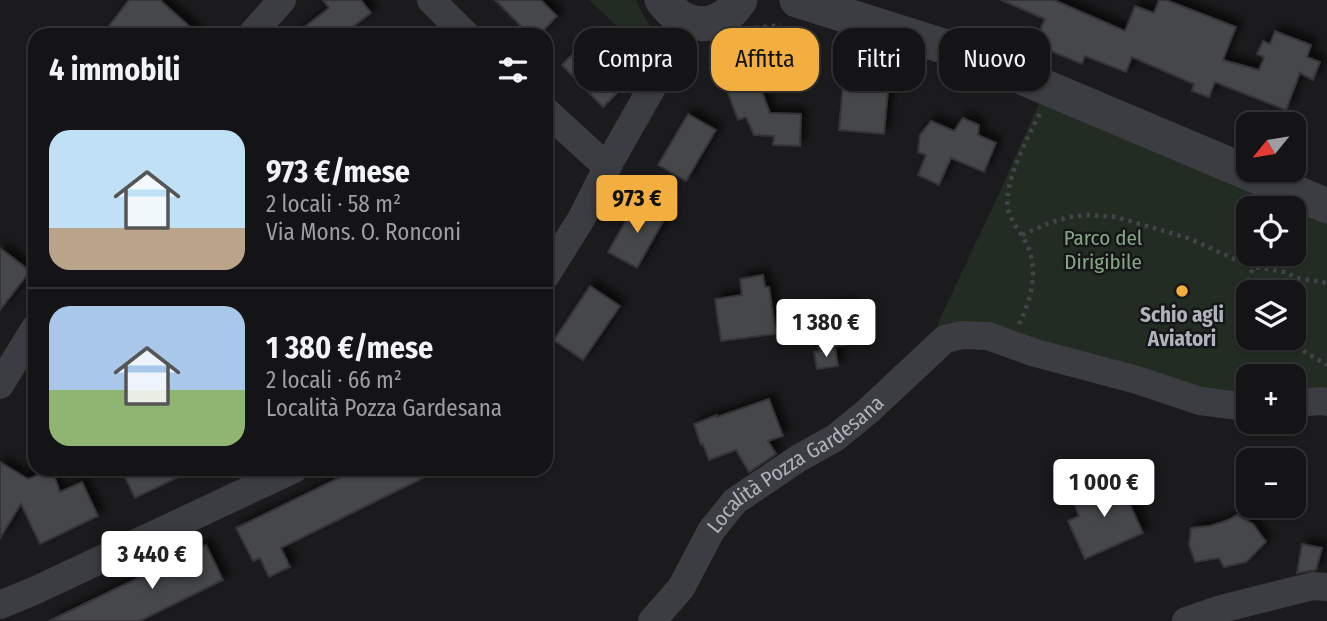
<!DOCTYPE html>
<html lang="it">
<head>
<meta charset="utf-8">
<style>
  body { margin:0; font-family:"Fira Sans Condensed",sans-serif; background:#1d1d1f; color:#f1f3f6; height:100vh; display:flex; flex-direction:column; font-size:26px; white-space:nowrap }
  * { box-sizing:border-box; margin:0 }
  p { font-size:23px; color:#9d9ea1 }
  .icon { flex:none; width:38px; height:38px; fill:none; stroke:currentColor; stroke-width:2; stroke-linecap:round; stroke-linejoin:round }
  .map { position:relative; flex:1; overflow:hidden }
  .sheet { position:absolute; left:28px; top:28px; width:525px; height:448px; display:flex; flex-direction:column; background:#141416; border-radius:21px; box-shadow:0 2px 5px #0004,0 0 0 2px #333335 }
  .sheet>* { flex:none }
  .guide { position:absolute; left:574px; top:28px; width:648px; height:63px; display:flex; gap:14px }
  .needle { width:46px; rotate:240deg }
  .controls { position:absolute; left:1236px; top:112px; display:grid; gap:14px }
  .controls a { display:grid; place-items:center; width:70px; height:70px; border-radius:14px; background:#141416; box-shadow:0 2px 5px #0004,0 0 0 2px #333335; font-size:35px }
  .price { position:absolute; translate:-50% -60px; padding:0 16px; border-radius:7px; background:#fff; color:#222; font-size:23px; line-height:46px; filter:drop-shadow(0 2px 4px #0008) }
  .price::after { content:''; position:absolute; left:50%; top:42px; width:21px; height:16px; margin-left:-10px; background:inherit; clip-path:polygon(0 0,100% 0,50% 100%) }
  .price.selected { background:#f2ae3e; color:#111 }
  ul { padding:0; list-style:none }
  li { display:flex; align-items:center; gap:21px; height:175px; padding:0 21px }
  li+li { border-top:2px solid #333335 }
  li span { display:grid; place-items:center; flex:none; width:196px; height:140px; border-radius:21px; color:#555 }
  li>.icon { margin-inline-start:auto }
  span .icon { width:84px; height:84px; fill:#fffc; stroke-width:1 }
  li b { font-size:30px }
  h2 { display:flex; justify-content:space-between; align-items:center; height:84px; padding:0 21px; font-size:30px }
  .chip { padding:0 24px; border-radius:21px; background:#141416; box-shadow:0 2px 5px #0004,0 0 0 2px #333335; font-size:24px; line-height:63px }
  .chip.selected { background:#f2ae3e; color:#111 }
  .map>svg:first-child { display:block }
  .green { fill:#232c23; fill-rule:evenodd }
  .building { fill:#45464a; stroke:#353539; stroke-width:2; filter:url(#shadow) }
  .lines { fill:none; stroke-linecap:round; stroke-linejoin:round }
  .path { stroke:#424449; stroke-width:4.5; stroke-dasharray:3.5 5; stroke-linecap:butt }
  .minor { stroke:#3c3d42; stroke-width:28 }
  .tertiary { stroke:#3c3d42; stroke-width:35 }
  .poi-dot { fill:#f2ae3e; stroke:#161618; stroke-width:2.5 }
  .labels { text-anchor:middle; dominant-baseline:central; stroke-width:5; stroke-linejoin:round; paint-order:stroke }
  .park-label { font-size:21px; fill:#85a786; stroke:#161618 }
  .poi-label { font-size:21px; font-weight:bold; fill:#aeb3bc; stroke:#161618 }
  .street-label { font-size:21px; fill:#aeb3bc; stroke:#161618 }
</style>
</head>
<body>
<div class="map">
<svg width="1327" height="621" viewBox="0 0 1327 621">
  <defs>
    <filter id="shadow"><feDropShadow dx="6" dy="-6" stdDeviation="3.5" flood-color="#0009"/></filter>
  </defs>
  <rect width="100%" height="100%" fill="#1b1b1d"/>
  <!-- green -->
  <g class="green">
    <path d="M 589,0 L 636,0 C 643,21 666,37 652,58 Z"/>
    <path d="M 1040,101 L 1327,217 L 1327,399 L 1293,400 L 1293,376 L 1248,376 L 1248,402 L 937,333 L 938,323 L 997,198 ZM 1248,208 L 1293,208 L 1293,254 L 1248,254 ZM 1248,292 L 1293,292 L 1293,338 L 1248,338 Z"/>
  </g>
  <!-- building -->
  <g class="building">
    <path d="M 129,0 L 160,0 L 199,35 L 102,35 Z"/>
    <path d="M 323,0 L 361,0 L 371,13 L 342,35 L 294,35 L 329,8 Z"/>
    <path d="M 495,0 L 541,0 L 557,16 L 539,35 L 530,35 Z"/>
    <path d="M 1001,0 L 1054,0 L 1125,31 L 1135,6 L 1154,13 L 1159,0 L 1166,0 L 1236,27 L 1223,60 L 1259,70 L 1264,57 L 1257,54 L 1263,41 L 1270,44 L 1275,31 L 1311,45 L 1307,57 L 1320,62 L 1313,80 L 1300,73 L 1286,110 L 1215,82 L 1209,97 L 1192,91 L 1194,84 L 1132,57 L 1126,72 L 1085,56 L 1082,64 L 1034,44 L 1045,19 Z"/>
    <path d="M 585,42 L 626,84 L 603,107 L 562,65 Z"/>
    <path d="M 757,79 L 770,113 L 801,114 L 800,146 L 773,145 L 774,136 L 754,135 L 746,117 L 738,120 L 727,90 Z"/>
    <path d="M 843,85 L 888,90 L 884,134 L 839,130 Z"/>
    <path d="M 688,114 L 716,130 L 686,181 L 658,165 Z"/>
    <path d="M 963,118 L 979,125 L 978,135 L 996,143 L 984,172 L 951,158 L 939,185 L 918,175 L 926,155 L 918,152 L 920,135 L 931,121 L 954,131 Z"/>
    <path d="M 637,201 L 665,218 L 637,268 L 608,252 Z"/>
    <path d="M 0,248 L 30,271 L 0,310 Z"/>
    <path d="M 763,275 L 765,287 L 769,287 L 776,334 L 721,341 L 715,299 L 742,295 L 740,279 Z"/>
    <path d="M 590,286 L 620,306 L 583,360 L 554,340 Z"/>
    <path d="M 851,304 L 857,343 L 819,349 L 813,309 Z"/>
    <path d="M 835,348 L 838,366 L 817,369 L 814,352 Z"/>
    <path d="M 769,399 L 783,436 L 768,441 L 776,454 L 749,472 L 736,450 L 709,460 L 703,444 L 701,445 L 694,424 L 717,415 L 717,417 Z"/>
    <path d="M 0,462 L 28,479 L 52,470 L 60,492 L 82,482 L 98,516 L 40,544 L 21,504 L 0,538 Z"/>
    <path d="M 121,469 L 195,469 L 135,498 Z"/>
    <path d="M 357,469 L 441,469 L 281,548 L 290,567 L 269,577 L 260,558 L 253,561 L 236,528 Z"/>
    <path d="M 1117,476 L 1143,533 L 1085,559 L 1068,521 L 1079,516 L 1073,502 L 1091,494 L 1089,489 Z"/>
    <path d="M 1237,515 L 1253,524 L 1266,542 L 1246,562 L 1224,567 L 1219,558 L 1195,562 L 1189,545 L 1191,528 L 1210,526 L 1228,520 Z"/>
    <path d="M 1302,544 L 1322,548 L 1316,570 L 1297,573 Z"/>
    <path d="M 206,545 L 223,580 L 140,621 L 49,621 Z"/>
  </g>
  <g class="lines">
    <!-- path -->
    <g class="path">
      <path d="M 755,28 L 781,25"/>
      <path d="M 1022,235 L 1049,223 L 1069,217 L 1087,215 L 1116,217 L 1188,238 L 1253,267 C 1248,281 1244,295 1248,309"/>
      <path d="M 1257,254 L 1253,267 L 1285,272 L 1297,278 L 1327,283"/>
      <path d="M 1019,324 C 1033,296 1040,265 1023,237 C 1017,228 1010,219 1008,209 C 1003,183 1028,137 1040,113"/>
      <path d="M 1281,338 L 1327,365"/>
    </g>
    <!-- minor -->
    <g class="minor">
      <path d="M 431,0 L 466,35"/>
      <path d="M 251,35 L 282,0"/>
      <path d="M 546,111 L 607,167"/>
      <path d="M 546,275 L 580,221 L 612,158 L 675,47 L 685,21"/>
      <path d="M 0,385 L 35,328"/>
      <path d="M 1293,403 L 1321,401 L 1327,402"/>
      <path d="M 0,605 L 36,590 L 294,469"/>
      <path id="s1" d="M 652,621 L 681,588 L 711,531 L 735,501 L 799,458 L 835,438 L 867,412 L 945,339 L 962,335 L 988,336 L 1032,352 L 1137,380 L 1200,401 L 1239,406 L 1248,406"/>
      <path d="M 1186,621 L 1221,609 L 1313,586 L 1327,587"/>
    </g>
    <!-- tertiary -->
    <g class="tertiary">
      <path d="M 662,0 C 684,30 719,33 740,0"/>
      <path d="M 797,0 L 962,52 L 1327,206"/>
    </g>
  </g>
  <!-- markers -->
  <circle class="poi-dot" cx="1182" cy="291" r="7"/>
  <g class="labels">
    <!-- park labels -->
    <g class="park-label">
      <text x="1103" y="238">Parco del<tspan x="1103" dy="24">Dirigibile</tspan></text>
    </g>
    <!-- poi labels -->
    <g class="poi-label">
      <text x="1182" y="315">Schio agli<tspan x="1182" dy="24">Aviatori</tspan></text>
    </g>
    <!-- street labels -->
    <g class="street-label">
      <text stroke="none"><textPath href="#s1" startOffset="217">Località Pozza Gardesana</textPath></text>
    </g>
  </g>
</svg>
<div class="controls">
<a><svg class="needle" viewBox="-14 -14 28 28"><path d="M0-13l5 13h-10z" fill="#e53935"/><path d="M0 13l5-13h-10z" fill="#9d9ea1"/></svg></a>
<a><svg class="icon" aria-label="locate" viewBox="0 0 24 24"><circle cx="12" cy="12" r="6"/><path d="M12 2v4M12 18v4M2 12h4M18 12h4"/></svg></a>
<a><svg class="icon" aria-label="layers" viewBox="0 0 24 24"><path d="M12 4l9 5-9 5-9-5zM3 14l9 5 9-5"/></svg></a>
<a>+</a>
<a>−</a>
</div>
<b class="price selected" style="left:637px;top:235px">973 €</b>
<b class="price" style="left:826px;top:359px">1 380 €</b>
<b class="price" style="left:1104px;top:519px">1 000 €</b>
<b class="price" style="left:152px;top:591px">3 440 €</b>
<div class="guide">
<a class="chip">Compra</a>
<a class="chip selected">Affitta</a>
<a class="chip">Filtri</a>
<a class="chip">Nuovo</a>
</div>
<section class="sheet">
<h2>4 immobili<svg class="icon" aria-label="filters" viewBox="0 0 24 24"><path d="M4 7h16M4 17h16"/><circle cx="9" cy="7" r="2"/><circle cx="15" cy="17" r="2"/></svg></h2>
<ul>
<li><span style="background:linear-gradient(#bfe0f5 70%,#b9a48a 0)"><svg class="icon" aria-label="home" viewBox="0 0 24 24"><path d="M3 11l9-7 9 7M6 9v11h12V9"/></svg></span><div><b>973 €/mese</b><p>2 locali · 58 m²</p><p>Via Mons. O. Ronconi</p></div></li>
<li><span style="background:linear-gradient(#a9c7e8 60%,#8fb573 0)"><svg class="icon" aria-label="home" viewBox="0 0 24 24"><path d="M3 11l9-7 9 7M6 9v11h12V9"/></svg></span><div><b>1 380 €/mese</b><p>2 locali · 66 m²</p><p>Località Pozza Gardesana</p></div></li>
</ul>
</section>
</div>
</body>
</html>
